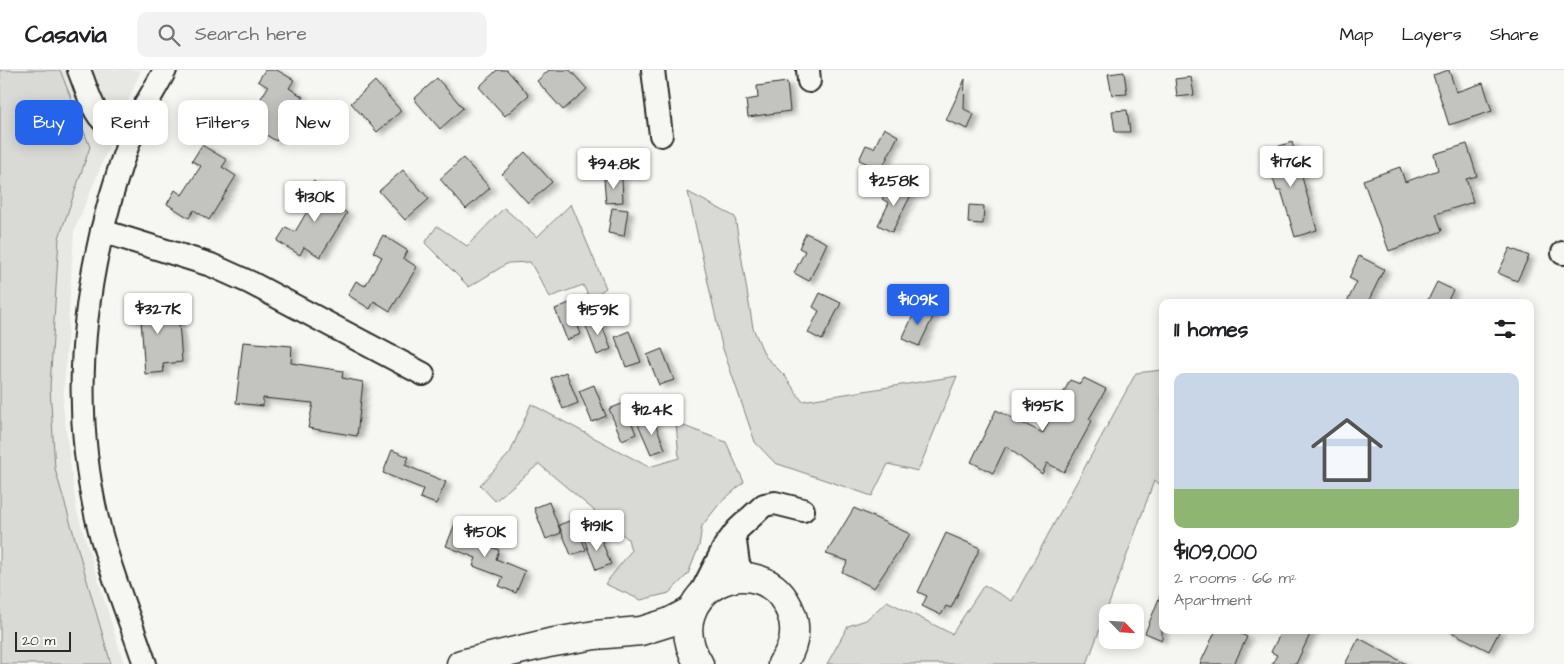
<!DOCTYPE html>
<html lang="en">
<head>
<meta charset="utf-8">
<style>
  body { margin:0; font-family:"Architects Daughter",sans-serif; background:#f2f2f2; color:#202124; height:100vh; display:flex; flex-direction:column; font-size:19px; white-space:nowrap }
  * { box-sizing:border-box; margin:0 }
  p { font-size:16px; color:#757577 }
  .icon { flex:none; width:28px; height:28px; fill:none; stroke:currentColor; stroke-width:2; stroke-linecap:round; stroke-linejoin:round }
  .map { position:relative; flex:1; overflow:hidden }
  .side { position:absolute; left:1159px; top:229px; width:375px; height:335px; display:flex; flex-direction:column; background:#fff; border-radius:10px; box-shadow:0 2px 12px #0003 }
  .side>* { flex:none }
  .banner { position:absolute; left:15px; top:30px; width:475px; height:45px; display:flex; gap:10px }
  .needle { width:32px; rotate:115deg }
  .buttons { position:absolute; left:1099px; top:534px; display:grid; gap:10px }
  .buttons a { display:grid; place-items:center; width:45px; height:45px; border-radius:10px; background:#fff; box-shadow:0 2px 12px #0003; font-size:25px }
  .scale { position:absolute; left:15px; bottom:12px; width:56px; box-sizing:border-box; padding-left:5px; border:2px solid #2b2b2b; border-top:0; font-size:14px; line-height:18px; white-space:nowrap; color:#2b2b2b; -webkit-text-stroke:4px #f6f6f2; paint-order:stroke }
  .price { position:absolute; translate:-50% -42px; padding:0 11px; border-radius:5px; background:#fff; color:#222; font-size:16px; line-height:32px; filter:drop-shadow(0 1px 2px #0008) }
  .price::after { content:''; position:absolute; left:50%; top:30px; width:15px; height:11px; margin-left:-8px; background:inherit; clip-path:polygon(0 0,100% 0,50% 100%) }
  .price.active { background:#2563eb; color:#fff }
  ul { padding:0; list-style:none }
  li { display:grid; align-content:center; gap:10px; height:265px; padding:0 15px }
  li span { display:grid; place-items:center; height:155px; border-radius:10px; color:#555 }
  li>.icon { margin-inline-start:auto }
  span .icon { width:90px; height:90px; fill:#fffc; stroke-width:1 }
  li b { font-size:21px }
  h2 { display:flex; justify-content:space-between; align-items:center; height:60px; padding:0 15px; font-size:21px }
  .chip { padding:0 18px; border-radius:10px; background:#fff; box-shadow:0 2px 12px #0003; font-size:18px; line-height:45px }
  .chip.active { background:#2563eb; color:#fff }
  header { display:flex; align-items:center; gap:30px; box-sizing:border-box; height:70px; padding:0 25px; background:#fff; border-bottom:1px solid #e0e0e0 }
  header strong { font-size:24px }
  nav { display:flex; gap:28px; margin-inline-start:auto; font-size:18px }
  .search { width:350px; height:45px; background:#f2f2f2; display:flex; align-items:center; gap:12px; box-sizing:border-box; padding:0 18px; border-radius:10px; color:#757577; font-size:19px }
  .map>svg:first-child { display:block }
  .built { fill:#e7e7e3 }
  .green { fill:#d9d9d5; stroke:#828280 }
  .building { fill:#c3c3c0; stroke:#2b2b2b; filter:url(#shadow) }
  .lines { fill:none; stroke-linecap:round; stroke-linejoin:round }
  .street-casing { stroke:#2b2b2b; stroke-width:26 }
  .secondary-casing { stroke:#2b2b2b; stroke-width:31 }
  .street { stroke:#f6f6f2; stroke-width:22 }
  .secondary { stroke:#f6f6f2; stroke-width:28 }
</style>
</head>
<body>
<header>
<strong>Casavia</strong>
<div class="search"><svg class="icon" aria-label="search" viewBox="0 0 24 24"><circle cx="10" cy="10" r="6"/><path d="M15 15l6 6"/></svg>Search here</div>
<nav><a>Map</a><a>Layers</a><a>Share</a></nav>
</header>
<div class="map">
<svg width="1564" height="594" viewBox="0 0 1564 594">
  <defs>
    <filter id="shadow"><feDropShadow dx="5.5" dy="3" stdDeviation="2.5" flood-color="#0004"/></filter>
  </defs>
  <rect width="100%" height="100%" fill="#f6f6f2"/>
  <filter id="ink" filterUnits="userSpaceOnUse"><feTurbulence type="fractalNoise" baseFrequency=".02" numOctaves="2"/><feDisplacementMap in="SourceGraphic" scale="10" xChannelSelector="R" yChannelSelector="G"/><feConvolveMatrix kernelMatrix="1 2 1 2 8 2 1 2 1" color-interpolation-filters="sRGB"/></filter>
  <g filter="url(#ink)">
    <!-- built -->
    <path class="built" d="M 0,0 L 141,0 L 74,161 L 63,336 L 76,438 L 124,594 L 0,594 Z"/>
    <!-- green -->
    <g class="green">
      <path d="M 0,0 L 60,0 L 90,77 L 59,168 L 50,317 L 55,399 L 111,594 L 0,594 Z"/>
      <path d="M 688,122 L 735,147 L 753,258 L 765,286 L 785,306 L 802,331 L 957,306 L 918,401 L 888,394 L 872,426 L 775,393 L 755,372 L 722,276 Z"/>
      <path d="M 571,134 L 606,218 L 590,229 L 583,215 L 550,227 L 530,192 L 508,193 L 469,217 L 425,173 L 437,156 L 467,176 L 504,138 L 537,167 Z"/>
      <path d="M 1162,300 L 1162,415 L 1154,411 L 1087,594 L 827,594 L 848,556 L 866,550 L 887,531 L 952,564 L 984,515 L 1012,531 L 1136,303 Z"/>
      <path d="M 531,334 L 649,397 L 679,388 L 676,353 L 726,372 L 744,412 L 720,433 L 702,456 L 699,476 L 688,504 L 669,523 L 641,530 L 605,514 L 631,481 L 628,469 L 539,394 L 495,431 L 480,415 L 510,383 Z"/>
    </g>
    <!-- building -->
    <g class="building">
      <path d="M 265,0 L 277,0 L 294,10 L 289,18 L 303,27 L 276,71 L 260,61 L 256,69 L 233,55 L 242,41 L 250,46 L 268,17 L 258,11 Z"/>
      <path d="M 497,0 L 507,0 L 529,25 L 505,46 L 479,17 Z"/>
      <path d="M 549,0 L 570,0 L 587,19 L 563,40 L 537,11 Z"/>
      <path d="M 1449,0 L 1456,22 L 1483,13 L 1492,41 L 1449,55 L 1433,5 Z"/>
      <path d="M 1124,2 L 1127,24 L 1112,25 L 1108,4 Z"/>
      <path d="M 1191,7 L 1194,25 L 1177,27 L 1175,9 Z"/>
      <path d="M 437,8 L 463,38 L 440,59 L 414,29 Z"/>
      <path d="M 965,9 L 964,39 L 974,44 L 968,59 L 946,50 Z"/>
      <path d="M 375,11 L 401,41 L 377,62 L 351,33 Z"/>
      <path d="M 787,12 L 790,41 L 748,47 L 746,30 L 758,28 L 757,16 Z"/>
      <path d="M 1127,40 L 1130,62 L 1115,62 L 1112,41 Z"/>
      <path d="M 884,58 L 898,66 L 881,100 L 859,90 L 866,75 L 874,78 Z"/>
      <path d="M 1292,72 L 1317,160 L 1295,167 L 1281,120 L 1277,121 L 1264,81 Z"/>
      <path d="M 1467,74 L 1477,106 L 1466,109 L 1473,132 L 1436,144 L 1442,161 L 1389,181 L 1363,110 L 1400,97 L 1405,112 L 1438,100 L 1434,84 Z"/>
      <path d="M 202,75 L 227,90 L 222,97 L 236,106 L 209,150 L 194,140 L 189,148 L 167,134 L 175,120 L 182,125 L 201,96 L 192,91 Z"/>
      <path d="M 525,82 L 552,112 L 528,133 L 502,104 Z"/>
      <path d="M 463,88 L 490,118 L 466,139 L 440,109 Z"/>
      <path d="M 403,100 L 429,129 L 405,150 L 379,121 Z"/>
      <path d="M 622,108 L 623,132 L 606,133 L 604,109 Z"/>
      <path d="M 313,111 L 338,126 L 333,134 L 347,143 L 320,187 L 304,177 L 300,185 L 277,171 L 286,157 L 295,162 L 312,133 L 303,127 Z"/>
      <path d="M 890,114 L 911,125 L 892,162 L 878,155 L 889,133 L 882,129 Z"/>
      <path d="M 969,135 L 984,136 L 983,154 L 968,153 Z"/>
      <path d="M 612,138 L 628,140 L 624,166 L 608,163 Z"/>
      <path d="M 806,163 L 827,173 L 809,211 L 794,203 L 805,181 L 799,178 Z"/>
      <path d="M 383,165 L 408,181 L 403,188 L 417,197 L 390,241 L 374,231 L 370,239 L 348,225 L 356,211 L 365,216 L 382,187 L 373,182 Z"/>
      <path d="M 1510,178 L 1529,186 L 1517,211 L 1498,203 Z"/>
      <path d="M 1359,186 L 1384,199 L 1368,232 L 1347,232 L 1357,212 L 1349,208 Z"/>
      <path d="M 1437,212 L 1453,220 L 1447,232 L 1427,232 Z"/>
      <path d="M 820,223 L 841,233 L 822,270 L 808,263 L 819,241 L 813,237 Z"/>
      <path d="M 159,230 L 160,241 L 178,239 L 182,292 L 163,294 L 164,302 L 145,304 L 141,250 L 132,251 L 130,232 Z"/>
      <path d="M 569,233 L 581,264 L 567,270 L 555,239 Z"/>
      <path d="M 918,235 L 935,243 L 919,276 L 902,269 Z"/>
      <path d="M 599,248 L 611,279 L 597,285 L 585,254 Z"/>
      <path d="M 629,261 L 641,292 L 626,297 L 615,267 Z"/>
      <path d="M 243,272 L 292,276 L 291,293 L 343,301 L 342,308 L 363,312 L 357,366 L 308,358 L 313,333 L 263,328 L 263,336 L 236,333 Z"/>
      <path d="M 662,279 L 674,310 L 659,315 L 647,285 Z"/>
      <path d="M 566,302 L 578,333 L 563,339 L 551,308 Z"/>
      <path d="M 1084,308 L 1106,319 L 1089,349 L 1092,351 L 1064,402 L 1047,393 L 1042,404 L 1006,376 L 993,403 L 971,392 L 996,340 L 1043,363 L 1070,310 L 1080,314 Z"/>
      <path d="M 594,315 L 606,346 L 592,352 L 579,321 Z"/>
      <path d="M 624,333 L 636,364 L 622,370 L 609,339 Z"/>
      <path d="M 653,348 L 665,379 L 651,384 L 638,354 Z"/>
      <path d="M 392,380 L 409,387 L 405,395 L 446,412 L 436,434 L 420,428 L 423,419 L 383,403 Z"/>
      <path d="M 549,432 L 561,463 L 546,469 L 534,438 Z"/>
      <path d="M 854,438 L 910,464 L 874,518 L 842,502 L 848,491 L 826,484 Z"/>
      <path d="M 574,449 L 586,480 L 571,485 L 559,455 Z"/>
      <path d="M 455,454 L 472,460 L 469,468 L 499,480 L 496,489 L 525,501 L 516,523 L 499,516 L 503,507 L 473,496 L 476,488 L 446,476 Z"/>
      <path d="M 946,463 L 980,478 L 951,538 L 946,536 L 941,545 L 922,536 L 927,526 L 918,522 Z"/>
      <path d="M 599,464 L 611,494 L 596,500 L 584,469 Z"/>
      <path d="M 1162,521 L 1162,570 L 1145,563 Z"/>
      <path d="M 1216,560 L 1234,560 L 1247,567 L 1234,594 L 1200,594 Z"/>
      <path d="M 1282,560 L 1312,560 L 1296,594 L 1272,594 L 1277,585 L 1271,582 Z"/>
      <path d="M 1447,560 L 1500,560 L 1489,581 Z"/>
      <path d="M 1359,568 L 1406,594 L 1345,594 Z"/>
    </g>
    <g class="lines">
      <!-- street casing -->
      <g class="street-casing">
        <g id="street">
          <path d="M 79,0 C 93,35 93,52 130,69"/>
          <path d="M 653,0 L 661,65"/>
          <path d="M 808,0 L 809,11"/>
          <path d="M 102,161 L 211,195 L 251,213 L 423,304"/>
          <path d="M 1563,183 L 1564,183"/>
          <path d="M 734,464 L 738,494 L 746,508"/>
          <path d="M 700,525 L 725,476 L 738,459 L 764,435 L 775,433 L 803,440"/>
          <path d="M 145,594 C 130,550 112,506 100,461 C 66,327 85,189 133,60 C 141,40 155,20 165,0"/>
        </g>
      </g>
      <!-- secondary casing -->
      <g class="secondary-casing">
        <g id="secondary">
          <path d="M 461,594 L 549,573 L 595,565 L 641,561 L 670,552 L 691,541"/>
          <path d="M 699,594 C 654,521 763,469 791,543 C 798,561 793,579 782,594"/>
        </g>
      </g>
      <!-- street -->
      <use href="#street" class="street"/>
      <!-- secondary -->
      <use href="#secondary" class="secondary"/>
    </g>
  </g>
</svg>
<div class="buttons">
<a><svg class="needle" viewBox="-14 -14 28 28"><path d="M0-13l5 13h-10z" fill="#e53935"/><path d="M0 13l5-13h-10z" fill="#757577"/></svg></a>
</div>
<div class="scale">20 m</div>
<b class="price" style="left:1291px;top:118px">$176K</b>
<b class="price" style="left:614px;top:120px">$94.8K</b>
<b class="price" style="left:894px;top:137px">$258K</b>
<b class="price" style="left:315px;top:153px">$130K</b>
<b class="price active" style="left:918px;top:256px">$109K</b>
<b class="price" style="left:158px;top:265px">$327K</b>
<b class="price" style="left:598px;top:266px">$159K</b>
<b class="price" style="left:1043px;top:362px">$195K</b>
<b class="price" style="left:652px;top:366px">$124K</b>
<b class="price" style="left:597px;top:482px">$191K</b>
<b class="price" style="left:485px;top:488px">$150K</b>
<div class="banner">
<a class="chip active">Buy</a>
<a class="chip">Rent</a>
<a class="chip">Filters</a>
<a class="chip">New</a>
</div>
<section class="side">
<h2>11 homes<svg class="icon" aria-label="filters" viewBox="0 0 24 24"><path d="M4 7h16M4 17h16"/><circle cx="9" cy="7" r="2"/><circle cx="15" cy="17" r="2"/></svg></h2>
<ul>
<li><span style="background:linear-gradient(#c9d6e8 75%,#8fb573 0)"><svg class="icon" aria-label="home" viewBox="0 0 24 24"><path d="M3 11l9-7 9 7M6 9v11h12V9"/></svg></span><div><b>$109,000</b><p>2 rooms · 66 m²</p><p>Apartment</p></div></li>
</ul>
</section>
</div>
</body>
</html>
